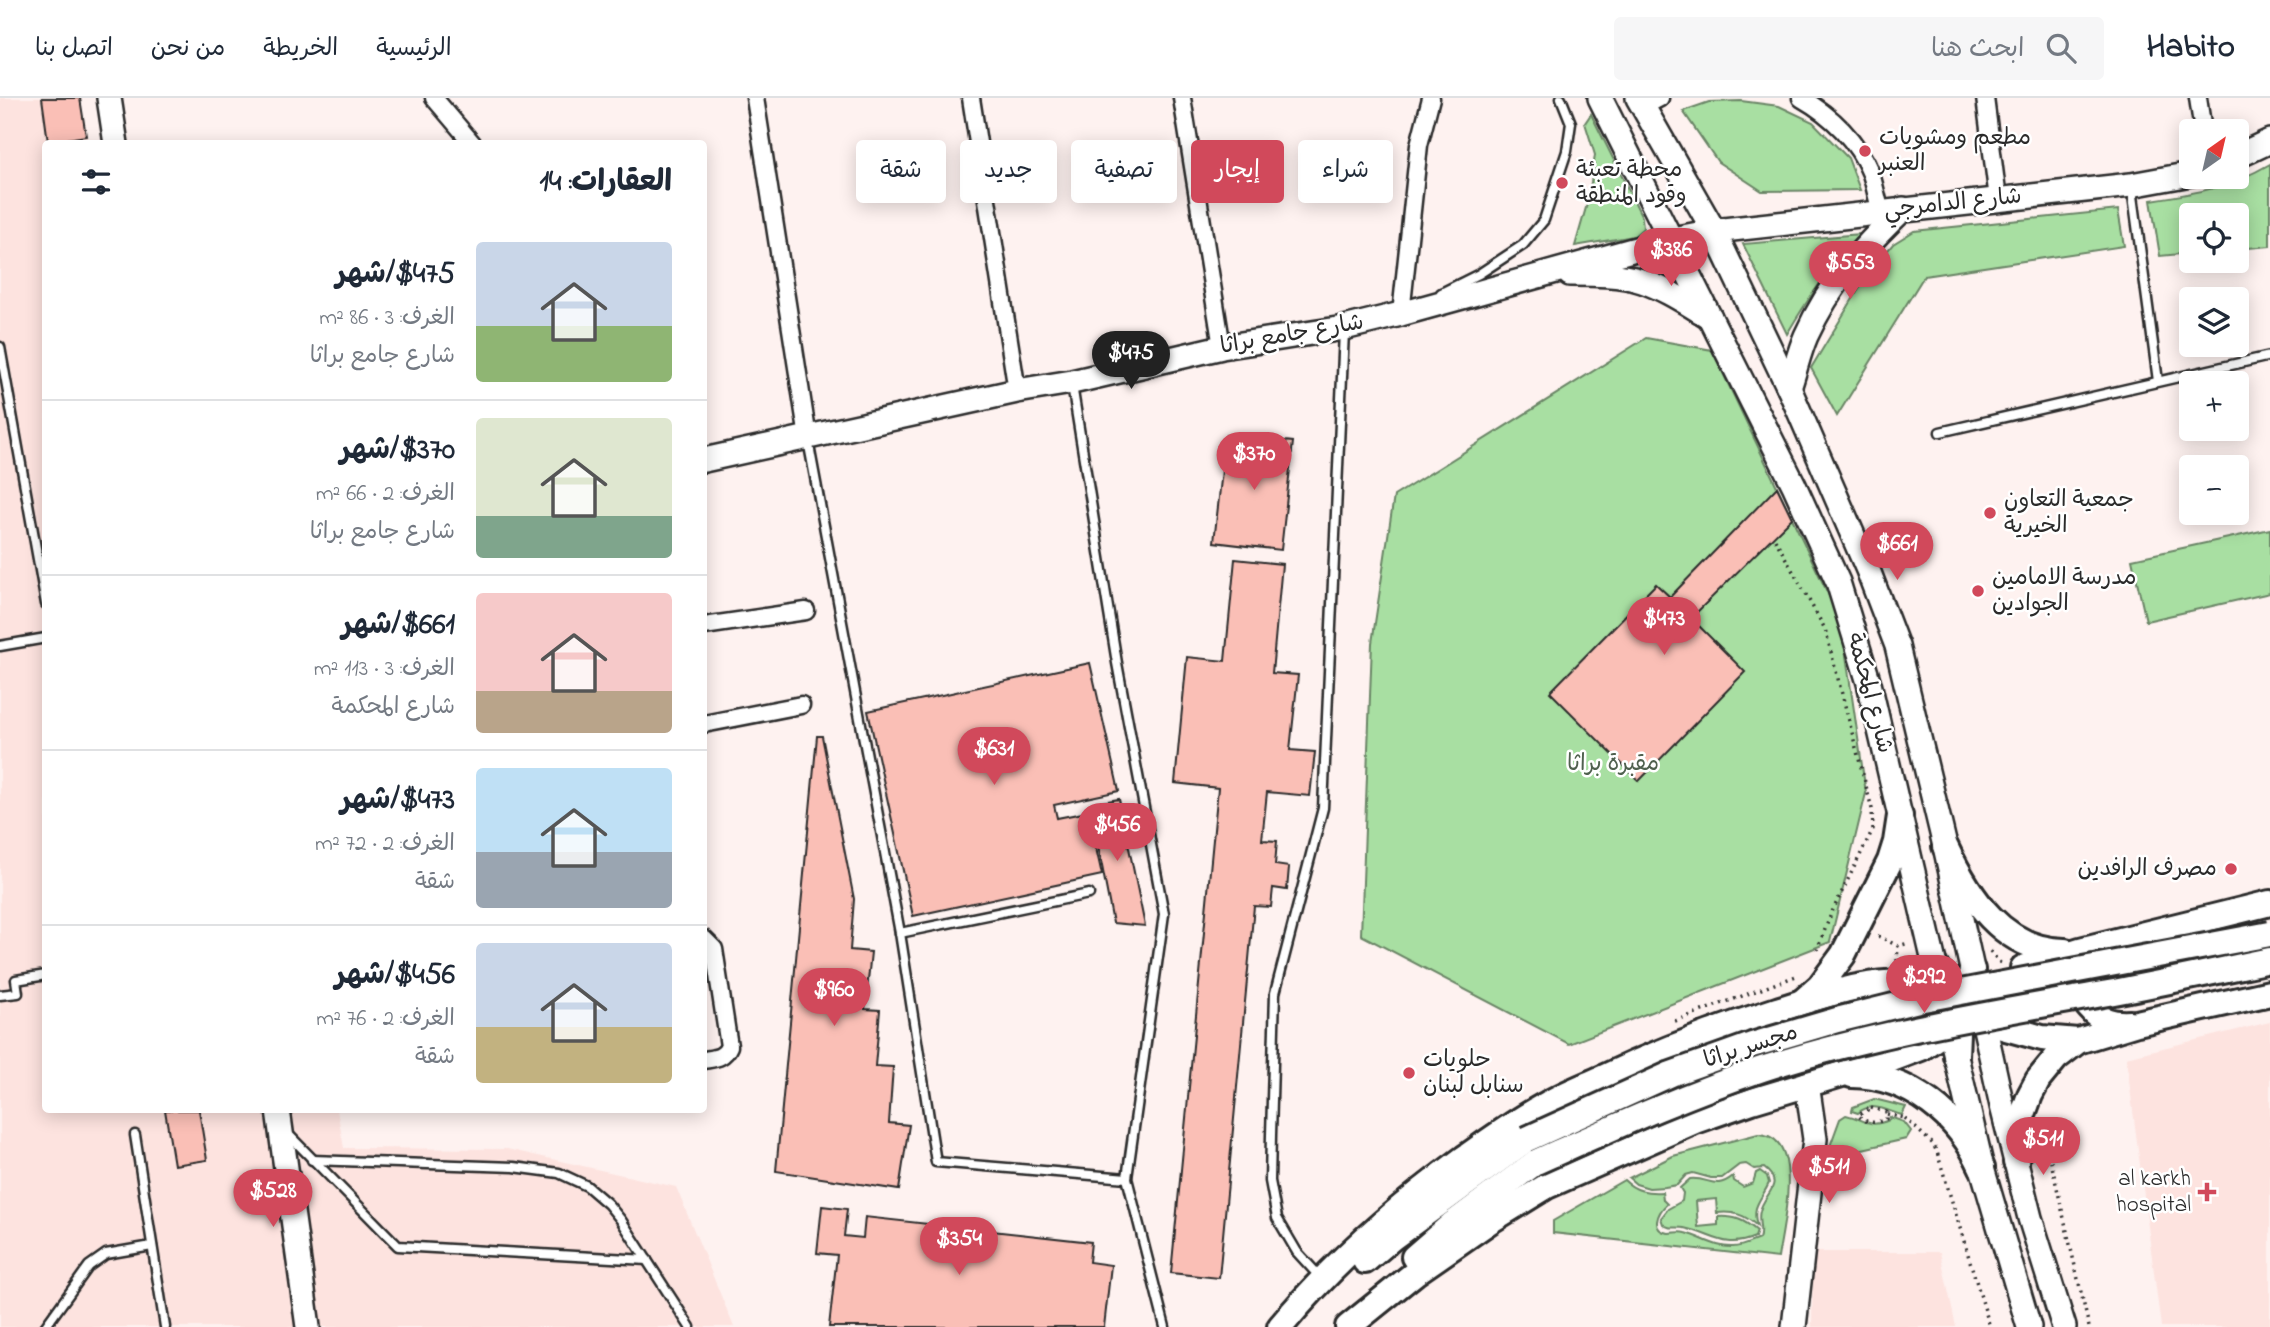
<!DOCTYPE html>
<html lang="ar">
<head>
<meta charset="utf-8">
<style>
  body { margin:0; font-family:"Indie Flower","Playpen Sans Arabic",sans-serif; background:#f6f6f7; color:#1f2937; direction:rtl; height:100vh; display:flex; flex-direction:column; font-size:26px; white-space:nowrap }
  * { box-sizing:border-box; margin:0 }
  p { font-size:23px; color:#747a83 }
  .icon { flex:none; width:38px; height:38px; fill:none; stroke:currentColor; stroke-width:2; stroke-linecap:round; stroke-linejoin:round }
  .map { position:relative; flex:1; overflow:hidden; direction:ltr }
  .sheet { position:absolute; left:42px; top:42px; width:665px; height:973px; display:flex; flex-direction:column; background:#fff; border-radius:7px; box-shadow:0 4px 18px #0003; direction:rtl }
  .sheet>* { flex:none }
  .top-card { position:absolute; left:728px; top:42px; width:665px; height:63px; direction:rtl; display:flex; gap:14px }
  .needle { width:46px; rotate:34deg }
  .fabs { position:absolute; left:2179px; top:21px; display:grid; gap:14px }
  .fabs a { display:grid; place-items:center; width:70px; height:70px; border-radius:7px; background:#fff; box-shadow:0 4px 18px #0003; font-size:35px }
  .price { position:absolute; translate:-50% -60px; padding:0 16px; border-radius:24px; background:#d1495b; color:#fff; font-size:23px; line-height:46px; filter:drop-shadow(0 2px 4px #0008) }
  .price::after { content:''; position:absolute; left:50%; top:42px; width:21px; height:16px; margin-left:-10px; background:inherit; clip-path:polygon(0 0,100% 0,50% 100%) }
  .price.on { background:#222; color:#fff }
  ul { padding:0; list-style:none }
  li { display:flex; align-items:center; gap:21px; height:175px; padding:0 35px }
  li+li { border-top:2px solid #e0e1e3 }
  li span { display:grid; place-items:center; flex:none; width:196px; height:140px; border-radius:7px; color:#555 }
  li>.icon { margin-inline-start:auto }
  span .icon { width:84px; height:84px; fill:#fffc; stroke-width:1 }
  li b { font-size:30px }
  h2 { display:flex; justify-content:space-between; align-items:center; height:84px; padding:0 35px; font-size:30px }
  .pill { padding:0 24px; border-radius:7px; background:#fff; box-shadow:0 4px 18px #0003; font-size:24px; line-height:63px }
  .pill.on { background:#d1495b; color:#fff }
  header { display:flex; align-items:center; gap:42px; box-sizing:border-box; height:98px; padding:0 35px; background:#fff; border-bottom:2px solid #e0e1e3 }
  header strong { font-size:33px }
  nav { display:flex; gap:38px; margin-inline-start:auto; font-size:24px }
  .search { width:490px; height:63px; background:#f6f6f7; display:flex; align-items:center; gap:18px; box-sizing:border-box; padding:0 24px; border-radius:7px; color:#747a83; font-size:26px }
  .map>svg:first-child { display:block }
  .built { fill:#fde3df }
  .green { fill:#a8dfa2; stroke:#6a8566; stroke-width:2 }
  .building { fill:#fabfb6; stroke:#2b2b2b; stroke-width:2 }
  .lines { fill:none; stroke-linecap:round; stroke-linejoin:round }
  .lane-casing { stroke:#2b2b2b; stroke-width:13 }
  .street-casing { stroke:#2b2b2b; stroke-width:21 }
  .secondary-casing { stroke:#2b2b2b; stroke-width:28 }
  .primary-casing { stroke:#2b2b2b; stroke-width:30 }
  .path { stroke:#2b2b2b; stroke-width:3.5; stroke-dasharray:2 5; stroke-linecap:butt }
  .lane { stroke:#fff; stroke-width:8 }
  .street { stroke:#fff; stroke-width:16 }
  .secondary { stroke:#fff; stroke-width:23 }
  .primary { stroke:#fff; stroke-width:24 }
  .primary-bridge-casing { stroke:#2b2b2b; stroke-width:30; stroke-linecap:butt }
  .primary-bridge { stroke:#fff; stroke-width:24 }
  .poi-dot { fill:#d1495b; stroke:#fff; stroke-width:2.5 }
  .labels { text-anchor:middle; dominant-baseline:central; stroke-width:5; stroke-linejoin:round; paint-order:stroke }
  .poi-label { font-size:23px; fill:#2b2b2b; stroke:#fff; text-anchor:start }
  .street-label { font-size:23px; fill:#2b2b2b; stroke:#fff }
  .park-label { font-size:23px; fill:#50614f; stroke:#fff }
</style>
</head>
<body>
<header>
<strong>Habito</strong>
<div class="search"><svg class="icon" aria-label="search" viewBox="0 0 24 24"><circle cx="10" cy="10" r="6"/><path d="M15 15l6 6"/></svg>ابحث هنا</div>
<nav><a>الرئيسية</a><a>الخريطة</a><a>من نحن</a><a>اتصل بنا</a></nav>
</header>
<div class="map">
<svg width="2270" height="1229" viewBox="0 0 2270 1229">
  <rect width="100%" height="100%" fill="#fef2f0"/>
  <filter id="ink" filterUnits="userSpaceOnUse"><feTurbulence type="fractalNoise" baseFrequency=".0143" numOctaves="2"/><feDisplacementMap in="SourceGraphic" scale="14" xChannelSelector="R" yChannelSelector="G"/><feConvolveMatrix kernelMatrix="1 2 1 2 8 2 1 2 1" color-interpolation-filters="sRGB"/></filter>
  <g filter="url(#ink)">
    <!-- built -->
    <g class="built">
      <path d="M 0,0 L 80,0 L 88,45 L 46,46 L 46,1012 L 337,1012 L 344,1050 L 507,1051 L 676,1089 L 734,1229 L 0,1229 Z"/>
      <path d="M 2270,924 L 2270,1229 L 2161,1229 L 2126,959 Z"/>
      <path d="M 1813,1154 L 1940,1154 L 1956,1229 L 1812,1229 Z"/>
    </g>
    <!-- green -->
    <g class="green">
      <path d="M 1741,3 L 1779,8 L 1813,24 L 1848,60 L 1860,92 L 1762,93 L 1718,64 L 1683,13 L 1709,4 Z"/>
      <path d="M 1591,16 L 1642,119 L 1643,130 L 1634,138 L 1575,148 L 1589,99 L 1595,57 L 1585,25 Z"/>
      <path d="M 2270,66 L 2270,148 L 2237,151 L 2236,117 L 2191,117 L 2191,155 L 2160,158 L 2151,102 C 2197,95 2229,90 2270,66 Z"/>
      <path d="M 2118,112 L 2124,148 L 1924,178 L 1837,318 L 1811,270 L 1868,176 L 1893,146 L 1914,133 Z"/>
      <path d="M 1861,136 C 1830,169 1810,197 1787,236 L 1743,146 Z"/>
      <path d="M 1646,240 L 1712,252 L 1841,523 L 1866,695 L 1830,844 L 1569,946 L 1361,837 L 1372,545 L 1394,398 Z"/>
      <path d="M 2270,431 L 2270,495 L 2146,523 L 2132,461 Z"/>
      <path d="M 1874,1001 L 1906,1009 L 1902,1017 C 1887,1013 1872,1003 1858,1015 L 1852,1013 L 1853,1009 Z"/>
      <path d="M 1846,1017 C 1865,1021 1868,1031 1889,1022 L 1890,1019 L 1904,1024 L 1911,1033 L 1906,1041 L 1858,1052 L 1829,1051 L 1840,1021 Z"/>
      <path d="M 1758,1036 C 1807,1037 1782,1131 1778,1160 L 1553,1135 L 1553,1123 L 1624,1082 C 1635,1093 1647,1095 1662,1094 L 1663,1102 L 1667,1106 C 1658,1114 1649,1133 1669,1135 C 1675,1135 1679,1133 1685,1135 C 1701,1139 1716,1150 1733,1149 C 1742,1149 1751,1144 1759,1141 C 1763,1131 1757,1123 1760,1113 C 1764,1095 1786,1087 1764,1070 L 1754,1071 L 1746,1066 L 1739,1067 L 1722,1080 L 1711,1080 L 1693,1075 L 1686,1077 L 1677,1087 L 1665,1089 L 1649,1090 L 1636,1086 L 1629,1080 L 1673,1058 Z"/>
      <path d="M 1760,1073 L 1767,1078 L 1769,1085 C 1761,1103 1751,1107 1757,1128 C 1745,1117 1734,1113 1717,1115 L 1716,1101 L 1696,1103 L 1698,1129 L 1718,1127 L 1718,1119 C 1735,1118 1744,1122 1757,1133 L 1755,1139 C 1724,1152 1713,1136 1684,1130 C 1675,1128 1670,1132 1663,1126 L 1661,1120 L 1668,1111 L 1682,1103 L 1683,1095 L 1680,1090 L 1690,1081 C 1709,1079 1715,1093 1733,1078 L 1734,1083 L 1743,1089 L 1753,1085 L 1756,1075 Z"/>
    </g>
    <!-- building -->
    <g class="building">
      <path d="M 42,0 L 80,0 L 86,38 L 48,44 Z"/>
      <path d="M 1226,337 L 1293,344 L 1281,452 L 1214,444 Z"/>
      <path d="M 1777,389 L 1792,420 L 1691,520 L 1745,574 L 1639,683 L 1550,594 L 1656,486 L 1670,499 Z"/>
      <path d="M 1235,461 L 1282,466 L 1272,575 L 1298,577 L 1290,652 L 1315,654 L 1310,698 L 1267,694 L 1262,742 L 1277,743 L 1275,767 L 1289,769 L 1287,792 L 1273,790 L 1271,809 L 1254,808 L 1219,1180 L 1171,1175 L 1218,690 L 1175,685 L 1187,559 L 1225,563 Z"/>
      <path d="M 1090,565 L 1119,693 L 1054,707 L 1057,720 L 1088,714 L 1102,777 L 913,818 L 868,613 Z"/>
      <path d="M 817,638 L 822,638 L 854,801 L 850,852 L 871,854 L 865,911 L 880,912 L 875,968 L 893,969 L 889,1025 L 909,1027 L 899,1092 L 776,1073 Z"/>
      <path d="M 1119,701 L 1145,828 L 1113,825 L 1090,706 Z"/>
      <path d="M 165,1012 L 199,1012 L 207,1062 L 174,1067 Z"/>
      <path d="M 822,1108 L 847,1111 L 844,1138 L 863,1140 L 865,1119 L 1091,1144 L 1089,1164 L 1111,1167 L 1104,1229 L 829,1229 L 837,1157 L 817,1155 Z"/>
    </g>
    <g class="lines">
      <!-- lane casing -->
      <g class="lane-casing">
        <g id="lane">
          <path d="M 2132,90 L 2158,283"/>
          <path d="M 1441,195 L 1479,176 L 1523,147 L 1544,122 L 1567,53 L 1571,25 L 1561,0"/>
          <path d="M 0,249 L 46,506"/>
          <path d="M 1072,287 L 1117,565 L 1164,816 L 1127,1080 L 1165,1229"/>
          <path d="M 1940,334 L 2270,258"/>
          <path d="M 808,342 L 900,835 L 936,1064 L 1127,1080"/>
          <path d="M 0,548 L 46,540"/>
          <path d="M 900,835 L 1089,796"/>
          <path d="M 0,897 L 18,895 L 16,882 L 46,877"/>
          <path d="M 288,1036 L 398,1148 L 647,1162"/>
          <path d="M 135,1037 L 165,1229"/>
          <path d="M 312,1062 L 514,1069 L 559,1075 L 587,1088 L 608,1106 L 621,1122 L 690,1229"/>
          <path d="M 1319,1178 L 1297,1154 L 1277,1120 L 1270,1083 L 1271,1037 L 1275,895 L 1323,710 L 1344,233"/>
          <path d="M 45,1229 L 89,1168 L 106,1156 L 152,1148"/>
        </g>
      </g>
      <!-- street casing -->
      <g class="street-casing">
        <g id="street">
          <path d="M 434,0 L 473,46"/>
          <path d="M 755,0 L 808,340"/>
          <path d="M 971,0 L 1017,293"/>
          <path d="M 1182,0 L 1222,249"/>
          <path d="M 1801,0 C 1831,17 1858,43 1871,76 C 1875,88 1877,101 1881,114"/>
          <path d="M 1985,0 L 1998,101"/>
          <path d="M 2198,0 L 2203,33"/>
          <path d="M 1643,9 L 1660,0"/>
          <path d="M 1401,216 L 1419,47 L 1431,0"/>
          <path d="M 704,528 L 806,513"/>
          <path d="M 704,626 L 801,607"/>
          <path d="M 704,841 L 714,851 L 729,948 C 724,960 715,960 704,962"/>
        </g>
      </g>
      <!-- secondary casing -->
      <g class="secondary-casing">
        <g id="secondary">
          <path d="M 109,0 L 116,46"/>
          <path d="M 1600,0 L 1794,387 L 1838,484 L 1869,585 L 1982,1070 L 2029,1229"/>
          <path d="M 1638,0 L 1714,133 L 1789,290 L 1868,472 L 1897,548 L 1945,748 L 2002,1008 L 2030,1120 L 2064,1229"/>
          <path d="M 2236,59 L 2270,43"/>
          <path d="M 1570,176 C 1593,176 1620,176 1642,183 C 1666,191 1688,206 1710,219"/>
          <path d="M 1789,290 C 1795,273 1799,254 1806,238 C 1830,185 1862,150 1903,111"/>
          <path d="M 704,362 L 1017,293 L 1072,284 L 1222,249 L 1344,230 L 1401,216 L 1672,141 L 1714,133 L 2131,87 L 2191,76"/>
          <path d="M 278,1012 L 308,1229"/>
          <path d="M 1794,1229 L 1815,1041 L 1807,986"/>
        </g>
      </g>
      <!-- primary casing -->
      <g class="primary-casing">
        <g id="primary">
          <path d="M 1945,748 C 1969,799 2003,853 2065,853"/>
          <path d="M 1933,864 L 1944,885"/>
          <path d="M 2023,870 L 2080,852 L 2270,805"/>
          <path d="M 1971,879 L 1972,872"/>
          <path d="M 1803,903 L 1820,888 L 1843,857 L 1890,763 L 1896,744 L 1900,718"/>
          <path d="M 2088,908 C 2100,923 2112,926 2130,925"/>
          <path d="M 1995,927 L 2042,940 L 2078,943"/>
          <path d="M 1956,958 L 1957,935"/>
          <path d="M 1852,977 C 1910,978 1959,1018 1982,1070"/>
          <path d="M 2016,1064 L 2020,1024 L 2030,997 L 2038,982 L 2056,960 L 2078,943 L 2137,925 L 2270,895"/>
          <path d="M 1414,1159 L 1451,1127 L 1536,1064"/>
          <path d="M 1365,1163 L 1392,1140 L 1527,1041"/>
          <path d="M 1280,1229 C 1333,1165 1396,1110 1463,1061 C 1490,1042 1517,1022 1547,1006 C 1564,996 1582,989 1600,981 C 1657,954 1717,931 1777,912 C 1822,898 1881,876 1927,888"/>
          <path d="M 1348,1229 L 1415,1175 L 1490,1123 L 1547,1088 L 1695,1023 L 1752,1003 L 1892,961 L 1921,950 L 1939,938"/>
        </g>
      </g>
      <!-- path -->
      <g class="path">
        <path d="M 1775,441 L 1825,531 L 1872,711 L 1873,731 L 1831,816 L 1817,852"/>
        <path d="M 1878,838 L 1898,848 L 1909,845"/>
        <path d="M 1990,853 L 2001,866"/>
        <path d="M 1897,863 L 1898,848"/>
        <path d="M 1675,923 L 1796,878"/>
        <path d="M 1871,1010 L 1886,1014 L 1886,1021 C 1875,1026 1866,1026 1858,1017 Z"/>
        <path d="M 1887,1016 L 1905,1020"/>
        <path d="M 1905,1020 L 1933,1046 L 1937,1054 L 1990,1229"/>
        <path d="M 2043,1029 L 2089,1229"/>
      </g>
      <!-- lane -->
      <use href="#lane" class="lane"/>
      <!-- street -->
      <use href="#street" class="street"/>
      <!-- secondary -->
      <use href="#secondary" class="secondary"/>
      <!-- primary -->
      <use href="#primary" class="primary"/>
      <!-- primary-bridge casing -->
      <g class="primary-bridge-casing">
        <g id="primary-bridge">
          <path d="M 1527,1041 L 1671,976 L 1752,947 L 1837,922 L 1918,902 L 2270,836"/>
          <path d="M 1536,1064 C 1610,1031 1684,997 1762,971 C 1876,934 1996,915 2114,894 C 2166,884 2218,873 2270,862"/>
        </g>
      </g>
      <!-- primary-bridge -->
      <use href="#primary-bridge" class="primary-bridge"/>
    </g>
  </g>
  <!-- markers -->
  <g class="poi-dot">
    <circle cx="1865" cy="53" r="7"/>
    <circle cx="1562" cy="85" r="7"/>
    <circle cx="1990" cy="415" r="7"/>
    <circle cx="1978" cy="493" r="7"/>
    <circle cx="2231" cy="771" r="7"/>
    <circle cx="1409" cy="975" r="7"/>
    <path d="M2203.5 1083.5h7v7h7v7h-7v7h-7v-7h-7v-7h7z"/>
  </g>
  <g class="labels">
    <!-- poi labels -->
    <g class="poi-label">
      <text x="1879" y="40">مطعم ومشويات<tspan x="1879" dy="26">العنبر</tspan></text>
      <text x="1576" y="72">محطة تعبئة<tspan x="1576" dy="26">وقود المنطقة</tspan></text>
      <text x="2004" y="402">جمعية التعاون<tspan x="2004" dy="26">الخيرية</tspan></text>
      <text x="1992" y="480">مدرسة الامامين<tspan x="1992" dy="26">الجوادين</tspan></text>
      <text x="2217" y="771" text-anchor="end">مصرف الرافدين</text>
      <text x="1423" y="962">حلويات<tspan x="1423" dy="26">سنابل لبنان</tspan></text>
      <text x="2191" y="1081" text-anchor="end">al karkh<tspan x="2191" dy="26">hospital</tspan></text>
    </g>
    <!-- street labels -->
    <g class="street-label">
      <text transform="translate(1953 106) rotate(-6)">شارع الدامرجي</text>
      <text transform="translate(1292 237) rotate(-10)">شارع جامع براثا</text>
      <text transform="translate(1869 595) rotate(75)">شارع المحكمة</text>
      <text transform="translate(1751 949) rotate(-18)">مجسر براثا</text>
    </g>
    <!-- park labels -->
    <g class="park-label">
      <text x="1613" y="666">مقبرة براثا</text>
    </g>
  </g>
</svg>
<div class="fabs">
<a><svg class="needle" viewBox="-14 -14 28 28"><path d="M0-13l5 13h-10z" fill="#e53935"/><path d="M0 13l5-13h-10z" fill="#747a83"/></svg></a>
<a><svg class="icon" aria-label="locate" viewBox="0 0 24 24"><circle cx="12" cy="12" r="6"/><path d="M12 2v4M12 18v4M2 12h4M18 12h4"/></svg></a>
<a><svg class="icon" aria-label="layers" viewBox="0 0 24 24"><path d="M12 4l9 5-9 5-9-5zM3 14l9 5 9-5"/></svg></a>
<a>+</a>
<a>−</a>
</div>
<b class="price" style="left:1671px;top:190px">$386</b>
<b class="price" style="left:1850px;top:203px">$553</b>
<b class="price on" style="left:1131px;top:293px">$475</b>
<b class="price" style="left:1254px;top:394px">$370</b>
<b class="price" style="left:1897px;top:484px">$661</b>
<b class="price" style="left:1664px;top:559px">$473</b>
<b class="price" style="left:994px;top:689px">$631</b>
<b class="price" style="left:1117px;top:765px">$456</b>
<b class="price" style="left:1924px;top:917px">$292</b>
<b class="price" style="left:834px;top:930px">$960</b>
<b class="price" style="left:2043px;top:1079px">$511</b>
<b class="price" style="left:1829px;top:1107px">$511</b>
<b class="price" style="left:273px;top:1131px">$528</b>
<b class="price" style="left:959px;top:1179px">$354</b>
<div class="top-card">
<a class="pill">شراء</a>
<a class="pill on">إيجار</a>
<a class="pill">تصفية</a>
<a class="pill">جديد</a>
<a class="pill">شقة</a>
</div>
<section class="sheet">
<h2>العقارات: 14<svg class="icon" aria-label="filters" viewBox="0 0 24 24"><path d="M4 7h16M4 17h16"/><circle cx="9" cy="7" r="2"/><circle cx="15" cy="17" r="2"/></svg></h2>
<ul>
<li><span style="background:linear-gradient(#c9d6e8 60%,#8fb573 0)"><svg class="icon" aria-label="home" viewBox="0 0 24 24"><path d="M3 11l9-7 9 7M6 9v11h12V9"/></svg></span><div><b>$475/شهر</b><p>الغرف: 3 · 86 m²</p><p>شارع جامع براثا</p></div></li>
<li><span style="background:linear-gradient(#dfe7d0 70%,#7fa58c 0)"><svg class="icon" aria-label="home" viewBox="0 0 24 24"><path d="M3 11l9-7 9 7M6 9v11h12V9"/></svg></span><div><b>$370/شهر</b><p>الغرف: 2 · 66 m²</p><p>شارع جامع براثا</p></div></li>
<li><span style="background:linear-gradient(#f6c9c9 70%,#b9a48a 0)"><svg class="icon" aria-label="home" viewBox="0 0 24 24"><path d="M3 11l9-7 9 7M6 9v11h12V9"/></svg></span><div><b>$661/شهر</b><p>الغرف: 3 · 113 m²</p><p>شارع المحكمة</p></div></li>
<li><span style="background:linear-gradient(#bfe0f5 60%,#9aa5b1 0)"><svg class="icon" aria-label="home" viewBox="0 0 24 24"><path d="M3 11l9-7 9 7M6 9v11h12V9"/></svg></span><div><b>$473/شهر</b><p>الغرف: 2 · 72 m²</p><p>شقة</p></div></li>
<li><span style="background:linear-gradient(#c9d6e8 60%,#c2b280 0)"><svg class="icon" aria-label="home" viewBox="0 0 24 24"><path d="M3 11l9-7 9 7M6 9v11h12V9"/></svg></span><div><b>$456/شهر</b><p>الغرف: 2 · 76 m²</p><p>شقة</p></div></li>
</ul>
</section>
</div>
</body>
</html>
